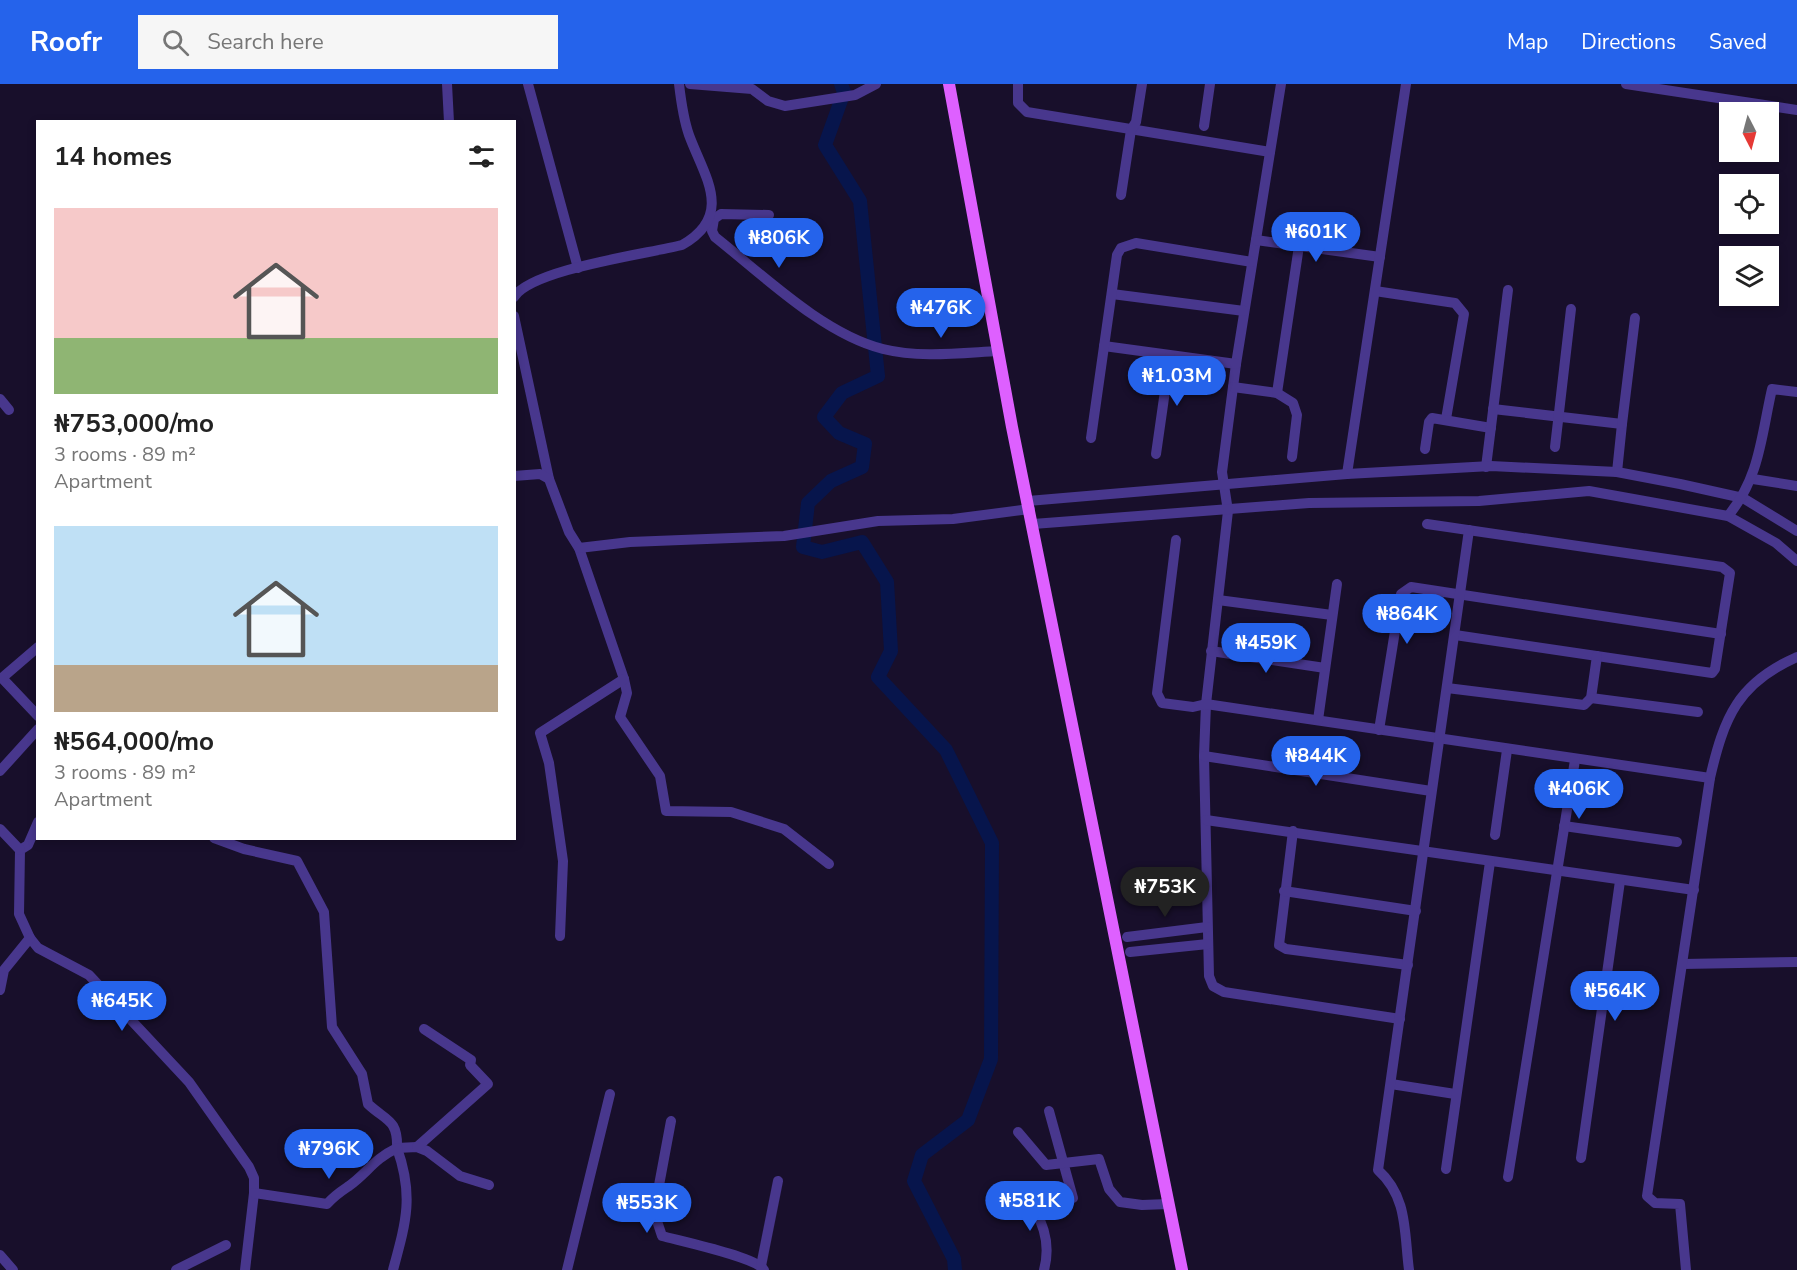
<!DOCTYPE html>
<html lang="en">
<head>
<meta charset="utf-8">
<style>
  body { margin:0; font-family:"Nunito Sans",sans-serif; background:#f6f6f6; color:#222; height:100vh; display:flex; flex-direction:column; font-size:22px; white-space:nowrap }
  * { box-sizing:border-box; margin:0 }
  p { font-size:20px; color:#767676 }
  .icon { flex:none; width:33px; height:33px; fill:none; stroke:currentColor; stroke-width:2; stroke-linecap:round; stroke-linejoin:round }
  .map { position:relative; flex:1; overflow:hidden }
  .panel { position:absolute; left:36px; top:36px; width:480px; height:720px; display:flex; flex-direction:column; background:#fff; border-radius:0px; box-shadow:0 3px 9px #0003 }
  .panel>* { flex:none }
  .needle { width:39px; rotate:174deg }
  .fabs { position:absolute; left:1719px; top:18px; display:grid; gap:12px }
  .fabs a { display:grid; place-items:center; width:60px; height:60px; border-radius:0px; background:#fff; box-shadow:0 3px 9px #0003; font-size:30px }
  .price { position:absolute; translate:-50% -51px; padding:0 14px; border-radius:21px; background:#2563eb; color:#fff; font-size:20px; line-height:39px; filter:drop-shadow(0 2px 3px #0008) }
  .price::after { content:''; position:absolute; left:50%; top:36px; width:18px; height:14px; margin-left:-9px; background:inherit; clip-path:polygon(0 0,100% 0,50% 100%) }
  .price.on { background:#222; color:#fff }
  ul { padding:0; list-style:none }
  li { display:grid; align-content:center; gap:12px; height:318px; padding:0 18px }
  li span { display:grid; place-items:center; height:186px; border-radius:0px; color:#555 }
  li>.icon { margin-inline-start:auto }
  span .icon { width:108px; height:108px; fill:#fffc; stroke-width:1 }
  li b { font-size:26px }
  h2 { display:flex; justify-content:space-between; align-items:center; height:72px; padding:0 18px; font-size:26px }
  header { display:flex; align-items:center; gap:36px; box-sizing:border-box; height:84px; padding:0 30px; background:#2563eb; color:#fff }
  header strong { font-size:28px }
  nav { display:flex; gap:33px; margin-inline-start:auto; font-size:21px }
  .search { width:420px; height:54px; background:#f6f6f6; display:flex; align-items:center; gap:15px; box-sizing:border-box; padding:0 21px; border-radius:0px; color:#767676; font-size:22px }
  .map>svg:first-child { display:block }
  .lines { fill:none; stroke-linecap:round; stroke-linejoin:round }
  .river { stroke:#07154c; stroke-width:14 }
  .minor { stroke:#48378d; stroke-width:10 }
  .major { stroke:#de60ff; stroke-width:12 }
</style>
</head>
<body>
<header>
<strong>Roofr</strong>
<div class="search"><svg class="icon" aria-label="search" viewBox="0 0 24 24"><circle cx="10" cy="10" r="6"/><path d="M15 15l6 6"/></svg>Search here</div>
<nav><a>Map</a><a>Directions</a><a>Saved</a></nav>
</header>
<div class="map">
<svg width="1797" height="1186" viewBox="0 0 1797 1186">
  <rect width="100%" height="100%" fill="#180f2b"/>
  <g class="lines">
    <!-- river -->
    <path class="river" d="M 841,0 L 844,8 L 825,61 L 860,117 L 878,292 L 842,309 L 824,333 L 839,349 L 865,360 L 862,383 L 831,397 L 808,419 L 803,463 L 822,468 L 862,458 L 887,498 L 891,567 L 878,593 L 946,666 L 992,759 L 991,975 L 968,1036 L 922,1071 L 914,1097 L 954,1175 L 955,1186"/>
    <!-- minor -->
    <g class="minor">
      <path d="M 447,0 L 449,38"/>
      <path d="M 528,0 L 578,184"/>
      <path d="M 690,0 L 752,5 L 768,17 L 785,22 L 855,11 L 876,0"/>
      <path d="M 1018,0 L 1018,19 L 1027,28 L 1270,68"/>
      <path d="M 1281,0 L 1236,280 L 1222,388 L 1228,427 L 1206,620 L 1204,672 L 1209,892 L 1213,902 L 1224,908 L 1400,935"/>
      <path d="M 1626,0 L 1797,26"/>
      <path d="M 1204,42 L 1210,0"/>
      <path d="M 1121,111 L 1131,46 L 1136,38 L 1142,0"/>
      <path d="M 769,131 L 721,130 L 714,135 L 712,147 L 715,153 C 763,191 823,250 883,265 C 919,274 960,269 998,267"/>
      <path d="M 1256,156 L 1380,173"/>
      <path d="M 1375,207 L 1455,219 L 1464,230 L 1446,335"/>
      <path d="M 1112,210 L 1244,227"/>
      <path d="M 514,213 C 532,185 647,170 682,161 C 735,131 704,92 689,51 C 683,34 681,17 679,0"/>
      <path d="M 514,232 L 549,395"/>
      <path d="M 1104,262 L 1236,280"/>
      <path d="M 1233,303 L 1277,309 L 1293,319 L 1297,331 L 1292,373"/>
      <path d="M 1277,309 L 1299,162"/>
      <path d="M 0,315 L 9,326"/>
      <path d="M 1493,325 L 1622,340 L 1617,388"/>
      <path d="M 1622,340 L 1635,234"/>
      <path d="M 1091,354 L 1117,171 L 1121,164 L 1136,159 L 1252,178"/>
      <path d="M 1555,363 L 1571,225"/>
      <path d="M 1425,365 L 1429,338 L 1432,334 L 1491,344"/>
      <path d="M 1156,370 L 1170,272"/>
      <path d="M 1486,383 L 1508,206"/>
      <path d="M 1347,390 L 1406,0"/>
      <path d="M 514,392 L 540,390 L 549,395 L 569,448 L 579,464 L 624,595 L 627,609 L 620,633 L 660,692 L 666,727 L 731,728 L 784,745 L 829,780"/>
      <path d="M 1753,395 L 1797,402"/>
      <path d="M 1028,417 L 1347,390 L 1491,382 L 1617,388 L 1680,400 L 1743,414 L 1797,447"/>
      <path d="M 1728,432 C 1760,393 1761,353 1772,305 L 1797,308"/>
      <path d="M 1033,440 L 1309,419 L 1479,417 L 1589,407 L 1728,432 L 1776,459 L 1797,477"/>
      <path d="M 1427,440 L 1722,483 L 1730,489 L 1715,585 L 1712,589 L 1455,551"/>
      <path d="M 1176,456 L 1157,609 L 1162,619 L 1193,623 L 1206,620 L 1710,694"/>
      <path d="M 579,464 L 630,458 L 784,452 L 878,437 L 953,435 L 1030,425"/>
      <path d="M 1218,516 L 1332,531"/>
      <path d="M 38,563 L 2,594 L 38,632"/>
      <path d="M 1211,567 L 1325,584"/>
      <path d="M 1447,604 L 1584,621 L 1591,614 L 1597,572"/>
      <path d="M 1591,614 L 1698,628"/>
      <path d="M 1318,636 L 1337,500"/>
      <path d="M 1379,646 L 1401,510 L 1411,503 L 1721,550"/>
      <path d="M 1204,672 L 1431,707"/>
      <path d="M 0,687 L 38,645"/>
      <path d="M 1206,736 L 1694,806"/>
      <path d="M 38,738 L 28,761 L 20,766 L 19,830 L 30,854 L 38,864 L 89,891 L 189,998 L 249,1083 L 254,1094 L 254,1109 L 245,1186"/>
      <path d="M 1564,742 L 1677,758"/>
      <path d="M 0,745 L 20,766"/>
      <path d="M 1293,747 L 1279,861 L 1286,865 L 1408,881"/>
      <path d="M 1495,751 L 1507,666"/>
      <path d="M 214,754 L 244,765 L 297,777 L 324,828 L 332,943 L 362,990 L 368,1020 C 386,1037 398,1035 397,1064 L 417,1063 L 427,1067 L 460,1092 L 489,1101"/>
      <path d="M 1284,807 L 1416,827"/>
      <path d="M 560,852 L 563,777 L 549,679 L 540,649 L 624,595"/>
      <path d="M 1127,853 L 1207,843"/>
      <path d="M 1130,868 L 1208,860"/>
      <path d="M 1683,880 L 1797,878"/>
      <path d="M 0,906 L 4,886 L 30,854"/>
      <path d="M 1391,1000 L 1455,1010"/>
      <path d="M 1049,1027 L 1073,1114"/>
      <path d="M 671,1037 L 654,1128 L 662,1152 C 680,1157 756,1173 764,1186"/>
      <path d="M 1018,1048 L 1046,1081 L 1099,1075 L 1109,1105 L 1120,1118 L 1142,1121 L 1168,1120"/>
      <path d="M 417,1063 L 488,1000 L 470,981 L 471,976 L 424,945"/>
      <path d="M 1581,1074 L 1620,797"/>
      <path d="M 1446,1085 L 1490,778"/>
      <path d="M 1508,1093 L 1575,676"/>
      <path d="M 254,1109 L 327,1120 C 335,1111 340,1108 349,1102 C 368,1088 374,1075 397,1064 C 414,1112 406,1138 393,1186"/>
      <path d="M 1026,1110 C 1041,1135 1052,1156 1044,1186"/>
      <path d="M 0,1171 L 13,1186"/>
      <path d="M 761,1182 L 778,1097"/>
      <path d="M 176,1186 L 226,1161"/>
      <path d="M 567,1186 L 610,1010"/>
      <path d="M 1409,1186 C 1404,1148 1408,1113 1378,1086 L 1469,446"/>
      <path d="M 1686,1186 L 1680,1120 L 1655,1119 L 1647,1112 L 1710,694 C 1724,633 1738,599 1797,573"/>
    </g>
    <!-- major -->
    <path class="major" d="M 949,0 L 1012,343 L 1182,1186"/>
  </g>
</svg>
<div class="fabs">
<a><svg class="needle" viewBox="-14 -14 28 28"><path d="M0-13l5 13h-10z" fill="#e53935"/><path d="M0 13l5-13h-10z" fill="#767676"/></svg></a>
<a><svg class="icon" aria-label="locate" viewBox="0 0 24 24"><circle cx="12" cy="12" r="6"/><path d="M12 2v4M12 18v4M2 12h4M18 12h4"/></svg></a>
<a><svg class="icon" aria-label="layers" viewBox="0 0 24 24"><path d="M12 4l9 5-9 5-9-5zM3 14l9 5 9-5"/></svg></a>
</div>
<b class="price" style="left:1316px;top:179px">₦601K</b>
<b class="price" style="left:779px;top:185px">₦806K</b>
<b class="price" style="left:941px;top:255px">₦476K</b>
<b class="price" style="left:1177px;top:323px">₦1.03M</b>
<b class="price" style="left:1407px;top:561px">₦864K</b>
<b class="price" style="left:1266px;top:590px">₦459K</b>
<b class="price" style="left:1316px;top:703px">₦844K</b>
<b class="price" style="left:1579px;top:736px">₦406K</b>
<b class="price on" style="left:1165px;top:834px">₦753K</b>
<b class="price" style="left:1615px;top:938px">₦564K</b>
<b class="price" style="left:122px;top:948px">₦645K</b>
<b class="price" style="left:329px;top:1096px">₦796K</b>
<b class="price" style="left:1030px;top:1148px">₦581K</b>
<b class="price" style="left:647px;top:1150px">₦553K</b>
<section class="panel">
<h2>14 homes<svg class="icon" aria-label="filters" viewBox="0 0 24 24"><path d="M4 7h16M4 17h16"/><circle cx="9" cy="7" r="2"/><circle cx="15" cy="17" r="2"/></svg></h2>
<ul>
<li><span style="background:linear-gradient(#f6c9c9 70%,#8fb573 0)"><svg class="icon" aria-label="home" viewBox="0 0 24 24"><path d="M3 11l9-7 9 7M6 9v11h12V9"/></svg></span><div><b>₦753,000/mo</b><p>3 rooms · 89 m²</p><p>Apartment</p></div></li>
<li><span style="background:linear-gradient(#bfe0f5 75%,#b9a48a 0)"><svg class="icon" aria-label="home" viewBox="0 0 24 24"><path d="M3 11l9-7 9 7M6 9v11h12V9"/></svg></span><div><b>₦564,000/mo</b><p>3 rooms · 89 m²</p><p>Apartment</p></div></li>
</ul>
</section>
</div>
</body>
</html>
